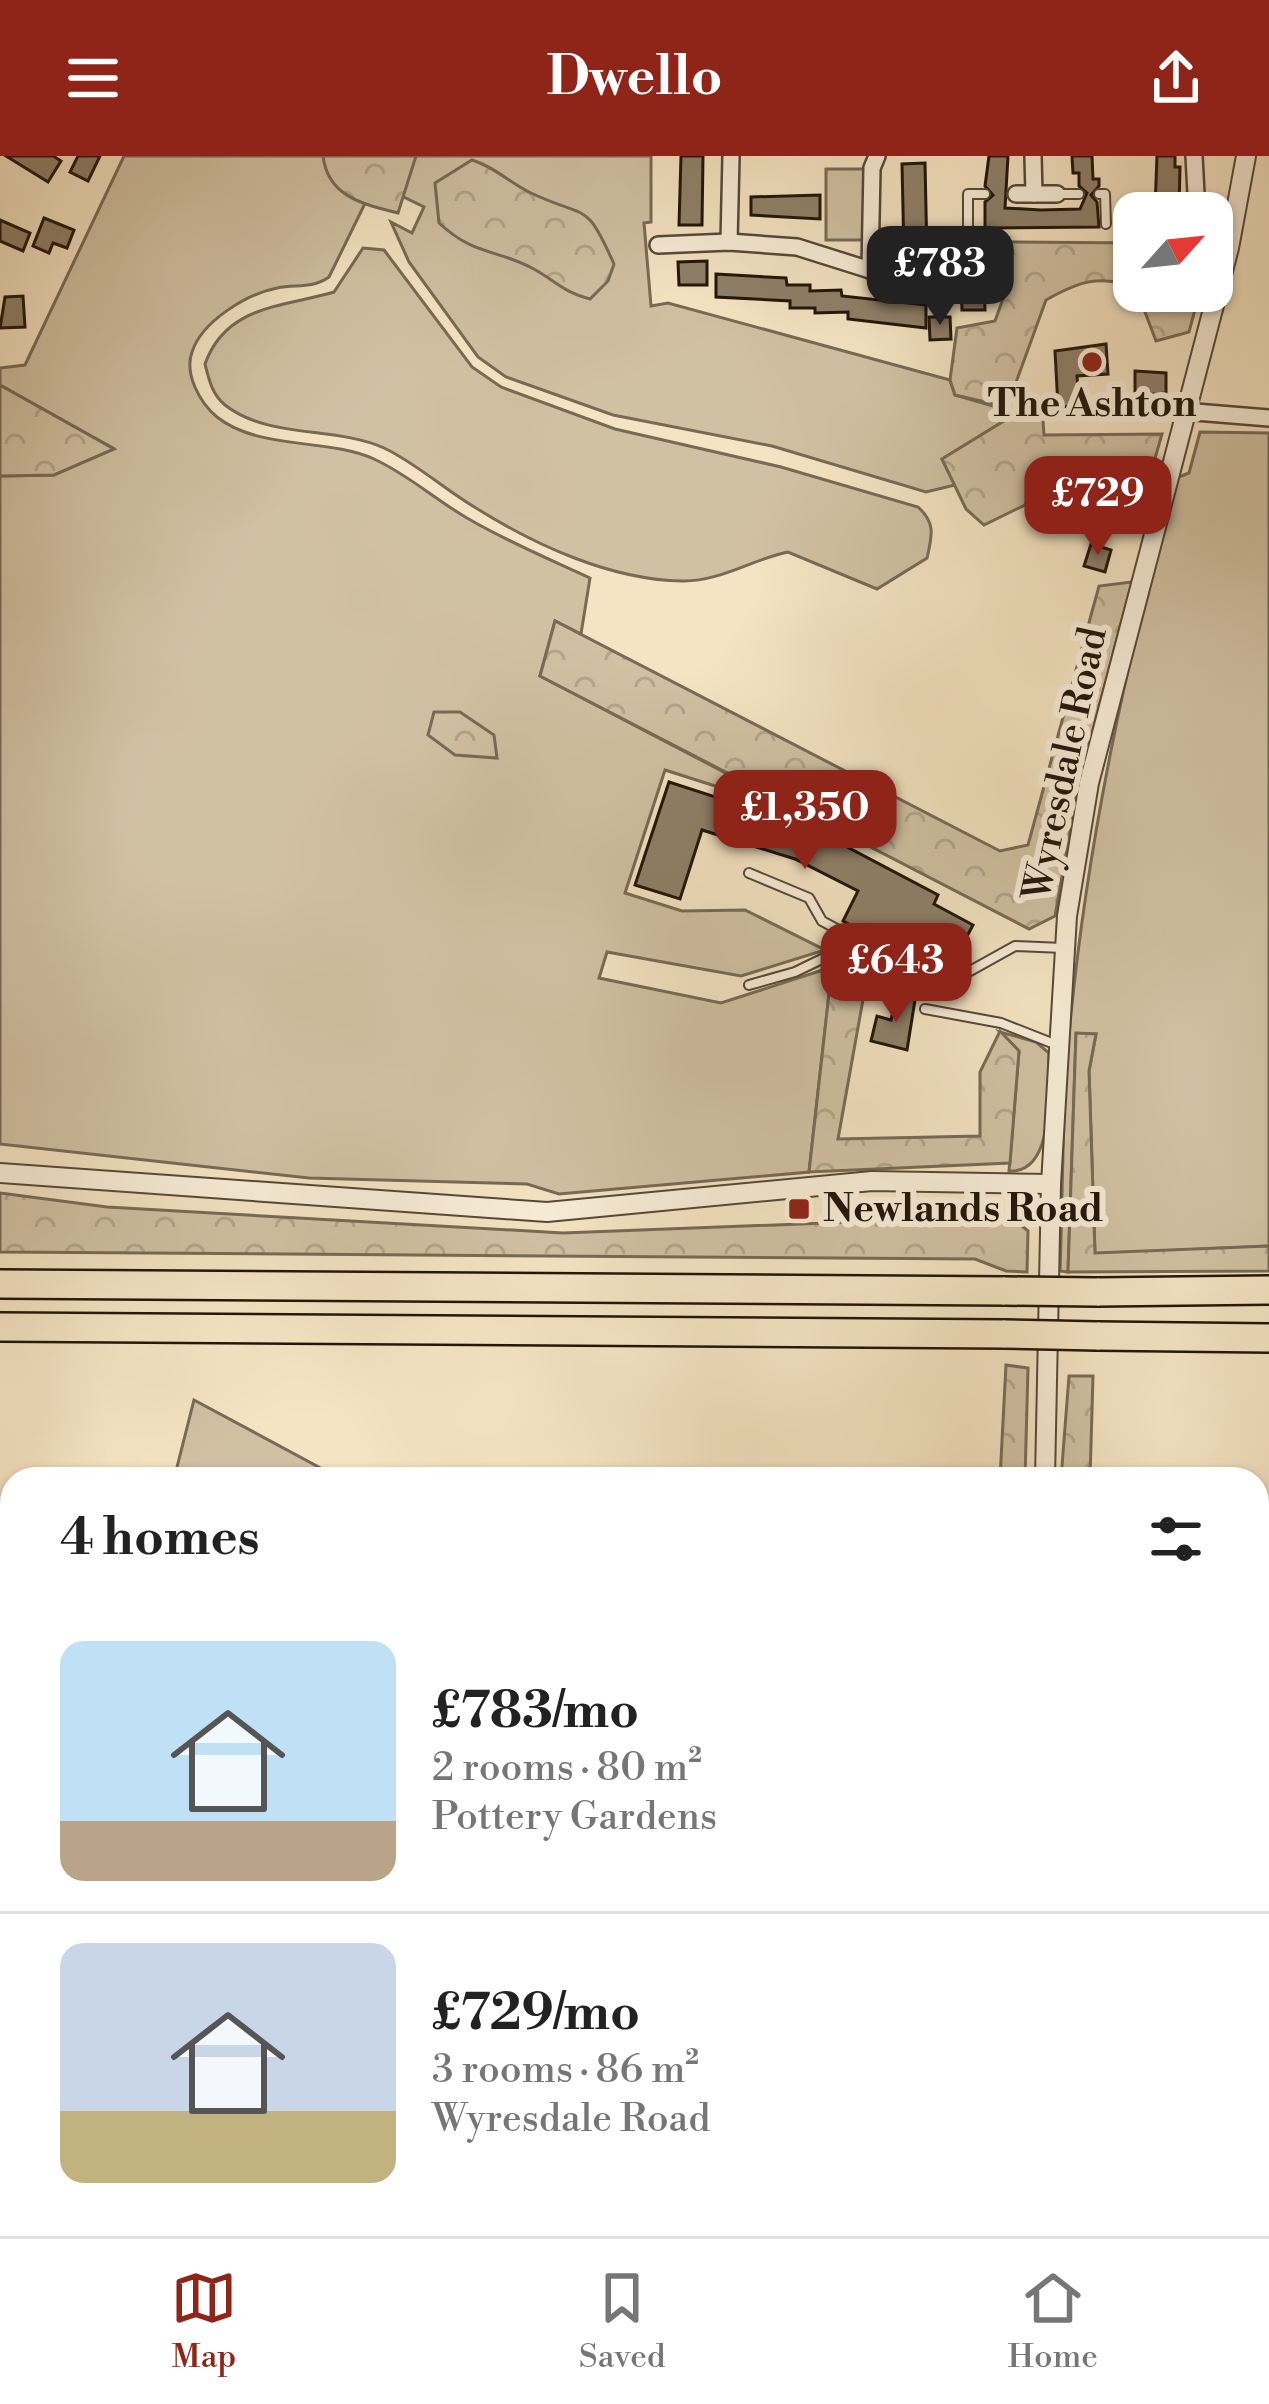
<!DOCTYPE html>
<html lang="en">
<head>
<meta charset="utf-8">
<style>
  body { margin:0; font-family:"Libre Bodoni",serif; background:#f6f6f6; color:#222; height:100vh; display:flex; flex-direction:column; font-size:45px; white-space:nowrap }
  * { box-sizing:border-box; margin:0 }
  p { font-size:39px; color:#767676 }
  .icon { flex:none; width:66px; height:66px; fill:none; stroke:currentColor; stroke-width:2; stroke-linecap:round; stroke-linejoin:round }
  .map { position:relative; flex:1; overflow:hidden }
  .panel { position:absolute; left:0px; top:1311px; width:1269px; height:771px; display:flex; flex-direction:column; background:#fff; border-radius:36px 36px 0 0; box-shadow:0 3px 9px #0004 }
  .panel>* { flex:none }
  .needle { width:78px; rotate:63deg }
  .fabs { position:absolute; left:1113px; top:36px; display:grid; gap:24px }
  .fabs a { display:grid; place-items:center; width:120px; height:120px; border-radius:24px; background:#fff; box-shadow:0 3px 9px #0004; font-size:60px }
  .price { position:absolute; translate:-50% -102px; padding:0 27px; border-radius:24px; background:#8f2418; color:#fff; font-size:39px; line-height:78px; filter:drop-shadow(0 3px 6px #0008) }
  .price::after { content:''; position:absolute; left:50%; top:72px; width:36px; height:27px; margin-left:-18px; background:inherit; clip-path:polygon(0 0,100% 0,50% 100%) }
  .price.on { background:#222; color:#fff }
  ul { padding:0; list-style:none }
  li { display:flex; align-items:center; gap:36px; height:300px; padding:0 60px }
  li+li { border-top:3px solid #e0e0e0 }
  li span { display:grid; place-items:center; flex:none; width:336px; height:240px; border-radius:24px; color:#555 }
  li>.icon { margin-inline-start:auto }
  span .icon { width:144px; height:144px; fill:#fffc; stroke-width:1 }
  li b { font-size:51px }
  h2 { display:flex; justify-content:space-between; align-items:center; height:144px; padding:0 60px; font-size:51px }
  header { display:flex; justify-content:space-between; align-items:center; height:156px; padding:0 60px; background:#8f2418; color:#fff; font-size:54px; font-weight:700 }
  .tab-bar { display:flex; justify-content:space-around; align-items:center; height:168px; border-top:3px solid #e0e0e0; background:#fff; font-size:33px; color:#767676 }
  .tab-bar a { display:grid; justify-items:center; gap:6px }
  .tab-bar .on { color:#8f2418 }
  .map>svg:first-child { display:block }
  .green { fill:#d1c1a3; stroke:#786a56; stroke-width:3 }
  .forest { fill:url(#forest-crowns); stroke:#786a56; stroke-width:3 }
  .building { fill:#8f806a; stroke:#201409; stroke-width:3 }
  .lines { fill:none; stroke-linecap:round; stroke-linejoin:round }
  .service-casing { stroke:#554838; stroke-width:12 }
  .minor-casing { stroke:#554838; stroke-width:20 }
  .tertiary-casing { stroke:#554838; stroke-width:22 }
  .motorway-casing { stroke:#201409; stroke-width:32 }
  .service { stroke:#f8edd8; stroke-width:8 }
  .minor { stroke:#f8edd8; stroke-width:15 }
  .tertiary { stroke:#f8edd8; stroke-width:18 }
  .motorway { stroke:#f5e4c3; stroke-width:27 }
  .motorway-bridge-casing { stroke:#201409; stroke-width:32; stroke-linecap:butt }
  .motorway-bridge { stroke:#f5e4c3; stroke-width:27 }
  .poi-dot { fill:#8f2418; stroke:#f8edd8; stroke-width:4.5 }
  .labels { text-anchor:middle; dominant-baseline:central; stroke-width:12; stroke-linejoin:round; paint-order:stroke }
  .poi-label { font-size:39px; font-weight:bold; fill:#201409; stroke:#f8edd8 }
  .street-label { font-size:39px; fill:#201409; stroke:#f8edd8 }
</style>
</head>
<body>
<header><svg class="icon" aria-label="menu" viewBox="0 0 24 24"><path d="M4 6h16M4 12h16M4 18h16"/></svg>Dwello<svg class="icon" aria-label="share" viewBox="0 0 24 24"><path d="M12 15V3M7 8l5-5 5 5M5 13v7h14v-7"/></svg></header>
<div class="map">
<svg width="1269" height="2080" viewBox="0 0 1269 2080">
  <defs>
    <pattern id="forest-crowns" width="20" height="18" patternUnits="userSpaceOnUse" patternTransform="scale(3)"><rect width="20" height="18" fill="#d1c1a3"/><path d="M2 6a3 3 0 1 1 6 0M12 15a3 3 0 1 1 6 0" fill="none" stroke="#b3a58b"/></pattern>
  </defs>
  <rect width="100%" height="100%" fill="#f5e4c3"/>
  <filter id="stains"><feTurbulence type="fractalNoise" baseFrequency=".00167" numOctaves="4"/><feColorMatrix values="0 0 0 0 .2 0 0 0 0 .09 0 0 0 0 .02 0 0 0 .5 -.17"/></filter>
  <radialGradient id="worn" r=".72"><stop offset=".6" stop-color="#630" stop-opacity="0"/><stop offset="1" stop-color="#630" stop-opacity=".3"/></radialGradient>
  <!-- green -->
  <g class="green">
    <path d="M 124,0 L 651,0 L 651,66 L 644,67 L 651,150 L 668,147 L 950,224 L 955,239 L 1017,257 L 942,303 L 955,329 L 926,336 L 772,290 L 613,259 L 506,221 L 478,201 L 409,106 L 391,66 L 412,77 L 424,51 L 375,27 L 329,121 C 312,133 297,128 277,132 C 247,138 202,165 192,196 C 184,218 200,247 217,261 C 258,294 327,282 374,303 C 407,318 436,344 467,362 C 506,385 549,403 590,422 L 581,478 L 555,465 L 540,520 L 806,659 L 665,614 L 625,737 L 682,755 L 745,754 L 825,794 L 741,820 L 607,796 L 599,822 L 721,847 L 832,811 L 809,1016 L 559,1038 L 527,1028 L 309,1022 L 0,988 L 0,320 L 54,319 L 113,292 L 0,229 L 0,212 L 25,209 Z"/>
    <path d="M 826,13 L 864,13 L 865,84 L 826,84 Z"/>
    <path d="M 363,92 L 384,94 L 472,211 L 501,231 L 615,273 L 781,311 L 918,351 C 936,367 932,380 927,402 L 877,433 L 788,396 C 753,403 719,426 682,425 C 611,424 535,389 476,352 C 445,334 416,307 384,292 C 335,270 268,283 225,249 C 212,238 209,224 205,208 C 226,149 283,151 334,136 Z"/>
    <path d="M 1200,276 L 1269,277 L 1269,1090 L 1095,1098 L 1089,915 L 1096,878 L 1076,878 L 1068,1116 L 1060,1115 C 1063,1033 1062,949 1070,868 C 1088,682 1127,502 1176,322 L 1189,317 Z"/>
    <path d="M 1000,876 L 1036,886 L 1049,897 C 1047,930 1057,1017 1009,1015 L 1019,895 Z"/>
    <path d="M 194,1244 L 341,1323 L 174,1323 Z"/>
    <path d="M 1257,1730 L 1269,1732 L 1269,2080 L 1044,2080 L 1045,2070 L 1257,2070 Z"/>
  </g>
  <!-- forest -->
  <g class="forest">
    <path d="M 323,0 L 416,0 L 398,57 C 363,48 328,41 323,0 Z"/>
    <path d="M 472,4 C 495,11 510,27 531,37 C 588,64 585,43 614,108 L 608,125 L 590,143 C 566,138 553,123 532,112 C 493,92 475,100 439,67 L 435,27 Z"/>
    <path d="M 1008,86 L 1134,87 L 1134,131 C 1099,118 1078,126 1046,144 L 1007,251 L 955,239 L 950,224 L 957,172 L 995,165 L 1008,129 Z"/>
    <path d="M 1137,135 L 1200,135 L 1189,176 L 1156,185 Z"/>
    <path d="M 0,229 L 114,293 L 54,319 L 0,320 Z"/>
    <path d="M 1017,257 L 1043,264 L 1044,279 L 1162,278 L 1146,334 L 1042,326 L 1025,349 L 984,369 L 966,353 L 942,303 Z"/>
    <path d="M 1132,426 L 1078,631 L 1055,760 L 1029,773 L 540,520 L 555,465 L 1000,695 L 1028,689 L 1099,430 Z"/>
    <path d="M 434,556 L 460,556 L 494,579 L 497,602 L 455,599 L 428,579 Z"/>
    <path d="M 859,801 L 915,830 L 913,837 L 864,838 L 838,983 L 980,980 L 980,916 L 1000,875 L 1019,895 L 1010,1007 L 809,1016 L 832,811 Z"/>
    <path d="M 1076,877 L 1096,878 L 1089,915 L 1095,1097 L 1269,1090 L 1269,1115 L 1068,1116 Z"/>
    <path d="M 0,1037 L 107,1051 L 563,1077 L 1010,1060 L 1028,1075 L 1027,1116 L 1006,1115 L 975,1103 L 0,1096 Z"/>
    <path d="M 1006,1209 L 1028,1212 L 1025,1323 L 1000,1323 Z"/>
    <path d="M 1069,1220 L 1093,1220 L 1090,1323 L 1061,1323 Z"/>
  </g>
  <!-- building -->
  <g class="building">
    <path d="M 6,0 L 53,0 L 61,5 L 48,26 Z"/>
    <path d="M 78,0 L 100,0 L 88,25 L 70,16 Z"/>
    <path d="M 681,0 L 703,0 L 702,69 L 679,69 Z"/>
    <path d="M 989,0 L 1008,0 L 1005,52 L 1041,54 L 1080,53 L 1087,37 L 1079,30 L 1079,17 L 1073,17 L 1072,0 L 1092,0 L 1093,23 L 1099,23 L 1099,30 L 1091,39 L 1097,46 L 1099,71 L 985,72 L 985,46 L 993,39 L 985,30 Z"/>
    <path d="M 1157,0 L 1175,0 L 1175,11 L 1180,11 L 1179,51 L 1155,52 Z"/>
    <path d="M 925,7 L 927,99 L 904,99 L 902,8 Z"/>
    <path d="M 820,39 L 820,63 L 751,59 L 751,41 Z"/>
    <path d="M 44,62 L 74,74 L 67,92 L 53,87 L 49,97 L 33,90 Z"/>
    <path d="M 0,64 L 30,77 L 23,95 L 0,85 Z"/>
    <path d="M 707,105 L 707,129 L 679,129 L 678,106 Z"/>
    <path d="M 716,118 L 786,122 L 787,129 L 810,129 L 810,135 L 841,134 L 842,140 L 926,149 L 926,172 L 848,163 L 848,156 L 815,157 L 815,152 L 790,152 L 790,145 L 716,141 Z"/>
    <path d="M 961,127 L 984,127 L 985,154 L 962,154 Z"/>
    <path d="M 23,140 L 25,171 L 0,172 L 5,141 Z"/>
    <path d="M 929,161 L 950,161 L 951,183 L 930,184 Z"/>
    <path d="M 1106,188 L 1108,218 L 1077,220 L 1079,250 L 1058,251 L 1055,195 Z"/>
    <path d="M 1135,215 L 1166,217 L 1166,237 L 1135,240 Z"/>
    <path d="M 1091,388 L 1111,394 L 1105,416 L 1084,410 Z"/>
    <path d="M 669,626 L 811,672 L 938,739 L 934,748 L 973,769 L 946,819 L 843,765 L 858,735 L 795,703 L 702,674 L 680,743 L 635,729 Z"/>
    <path d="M 896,840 L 915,844 L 907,894 L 871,885 L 877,860 L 891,864 Z"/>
  </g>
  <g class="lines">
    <!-- service casing -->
    <g class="service-casing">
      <g id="service">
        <path d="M 1058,38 L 1079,38"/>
        <path d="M 1099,38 L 1105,38 L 1106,68"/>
        <path d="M 968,86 L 968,38 L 985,38"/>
        <path d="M 749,717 L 809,742 L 822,765 L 857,784"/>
        <path d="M 749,829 L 795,816 L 859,785 L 943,830 L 1015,790 L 1063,792"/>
        <path d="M 925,853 L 1001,867 L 1057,889"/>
      </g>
    </g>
    <!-- minor casing -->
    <g class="minor-casing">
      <g id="minor">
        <path d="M 1033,0 L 1034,38"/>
        <path d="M 1194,0 L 1197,57"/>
        <path d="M 1016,38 L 1057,38"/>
        <path d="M 729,86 L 731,0"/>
        <path d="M 658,89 L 729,86 L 797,91 L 870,114 L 936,117 L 936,128"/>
        <path d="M 870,114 L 872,12 L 877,0"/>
        <path d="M 1183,255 L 1269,262"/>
      </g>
    </g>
    <!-- tertiary casing -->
    <g class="tertiary-casing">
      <g id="tertiary">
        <path d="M 0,1017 L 547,1056 L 872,1025 L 1051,1028"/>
        <path d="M 1045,1323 L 1051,1028 L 1067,760 L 1089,627 L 1229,92 L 1246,0"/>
        <path d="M 1257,1698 L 1269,1701"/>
        <path d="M 886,2080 L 888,2070"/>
      </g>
    </g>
    <!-- motorway casing -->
    <g class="motorway-casing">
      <g id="motorway">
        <path d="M 0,1128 L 1005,1135"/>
        <path d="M 1097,1136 L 1269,1134"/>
        <path d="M 0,1171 L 1005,1178"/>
        <path d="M 1097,1180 L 1269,1182"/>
      </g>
    </g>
    <!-- service -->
    <use href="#service" class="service"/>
    <!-- minor -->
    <use href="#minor" class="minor"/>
    <!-- tertiary -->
    <use href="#tertiary" class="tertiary"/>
    <!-- motorway -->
    <use href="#motorway" class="motorway"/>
    <!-- motorway-bridge casing -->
    <g class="motorway-bridge-casing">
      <g id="motorway-bridge">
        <path d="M 1005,1135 L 1097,1136"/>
        <path d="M 1005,1178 L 1097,1180"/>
      </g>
    </g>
    <!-- motorway-bridge -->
    <use href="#motorway-bridge" class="motorway-bridge"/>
  </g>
  <!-- markers -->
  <g class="poi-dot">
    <circle cx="1092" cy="206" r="12"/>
    <rect x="787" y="1041" width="24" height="24" rx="6"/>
  </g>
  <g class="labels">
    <!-- poi labels -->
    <g class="poi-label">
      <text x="1092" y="248">The Ashton</text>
      <text x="823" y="1053" text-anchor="start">Newlands Road</text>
    </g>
    <!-- street labels -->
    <g class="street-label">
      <text transform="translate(1066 608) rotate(-78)">Wyresdale Road</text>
    </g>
  </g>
  <rect width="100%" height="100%" filter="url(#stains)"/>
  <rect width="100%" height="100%" fill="url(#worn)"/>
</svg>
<div class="fabs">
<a><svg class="needle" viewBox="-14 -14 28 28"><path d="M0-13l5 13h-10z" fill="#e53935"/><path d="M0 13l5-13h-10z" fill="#767676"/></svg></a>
</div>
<b class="price on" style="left:940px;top:172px">£783</b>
<b class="price" style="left:1098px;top:402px">£729</b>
<b class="price" style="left:805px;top:716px">£1,350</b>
<b class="price" style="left:896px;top:869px">£643</b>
<section class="panel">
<h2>4 homes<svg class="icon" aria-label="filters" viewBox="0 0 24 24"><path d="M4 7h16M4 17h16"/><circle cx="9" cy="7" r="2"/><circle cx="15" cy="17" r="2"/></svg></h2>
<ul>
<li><span style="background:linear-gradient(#bfe0f5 75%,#b9a48a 0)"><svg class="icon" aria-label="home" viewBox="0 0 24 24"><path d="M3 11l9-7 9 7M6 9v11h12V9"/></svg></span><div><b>£783/mo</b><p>2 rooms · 80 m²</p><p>Pottery Gardens</p></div></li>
<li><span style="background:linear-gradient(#c9d6e8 70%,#c2b280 0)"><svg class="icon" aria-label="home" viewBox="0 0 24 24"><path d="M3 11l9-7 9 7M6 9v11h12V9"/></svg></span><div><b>£729/mo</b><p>3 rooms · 86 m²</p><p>Wyresdale Road</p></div></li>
</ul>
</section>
</div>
<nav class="tab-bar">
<a class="on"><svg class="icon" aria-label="map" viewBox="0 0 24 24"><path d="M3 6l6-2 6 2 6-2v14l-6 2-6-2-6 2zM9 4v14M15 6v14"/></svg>Map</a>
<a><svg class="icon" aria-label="saved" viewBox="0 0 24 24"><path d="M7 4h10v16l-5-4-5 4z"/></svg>Saved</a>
<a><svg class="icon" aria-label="home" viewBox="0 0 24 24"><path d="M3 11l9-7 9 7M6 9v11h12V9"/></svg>Home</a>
</nav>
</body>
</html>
